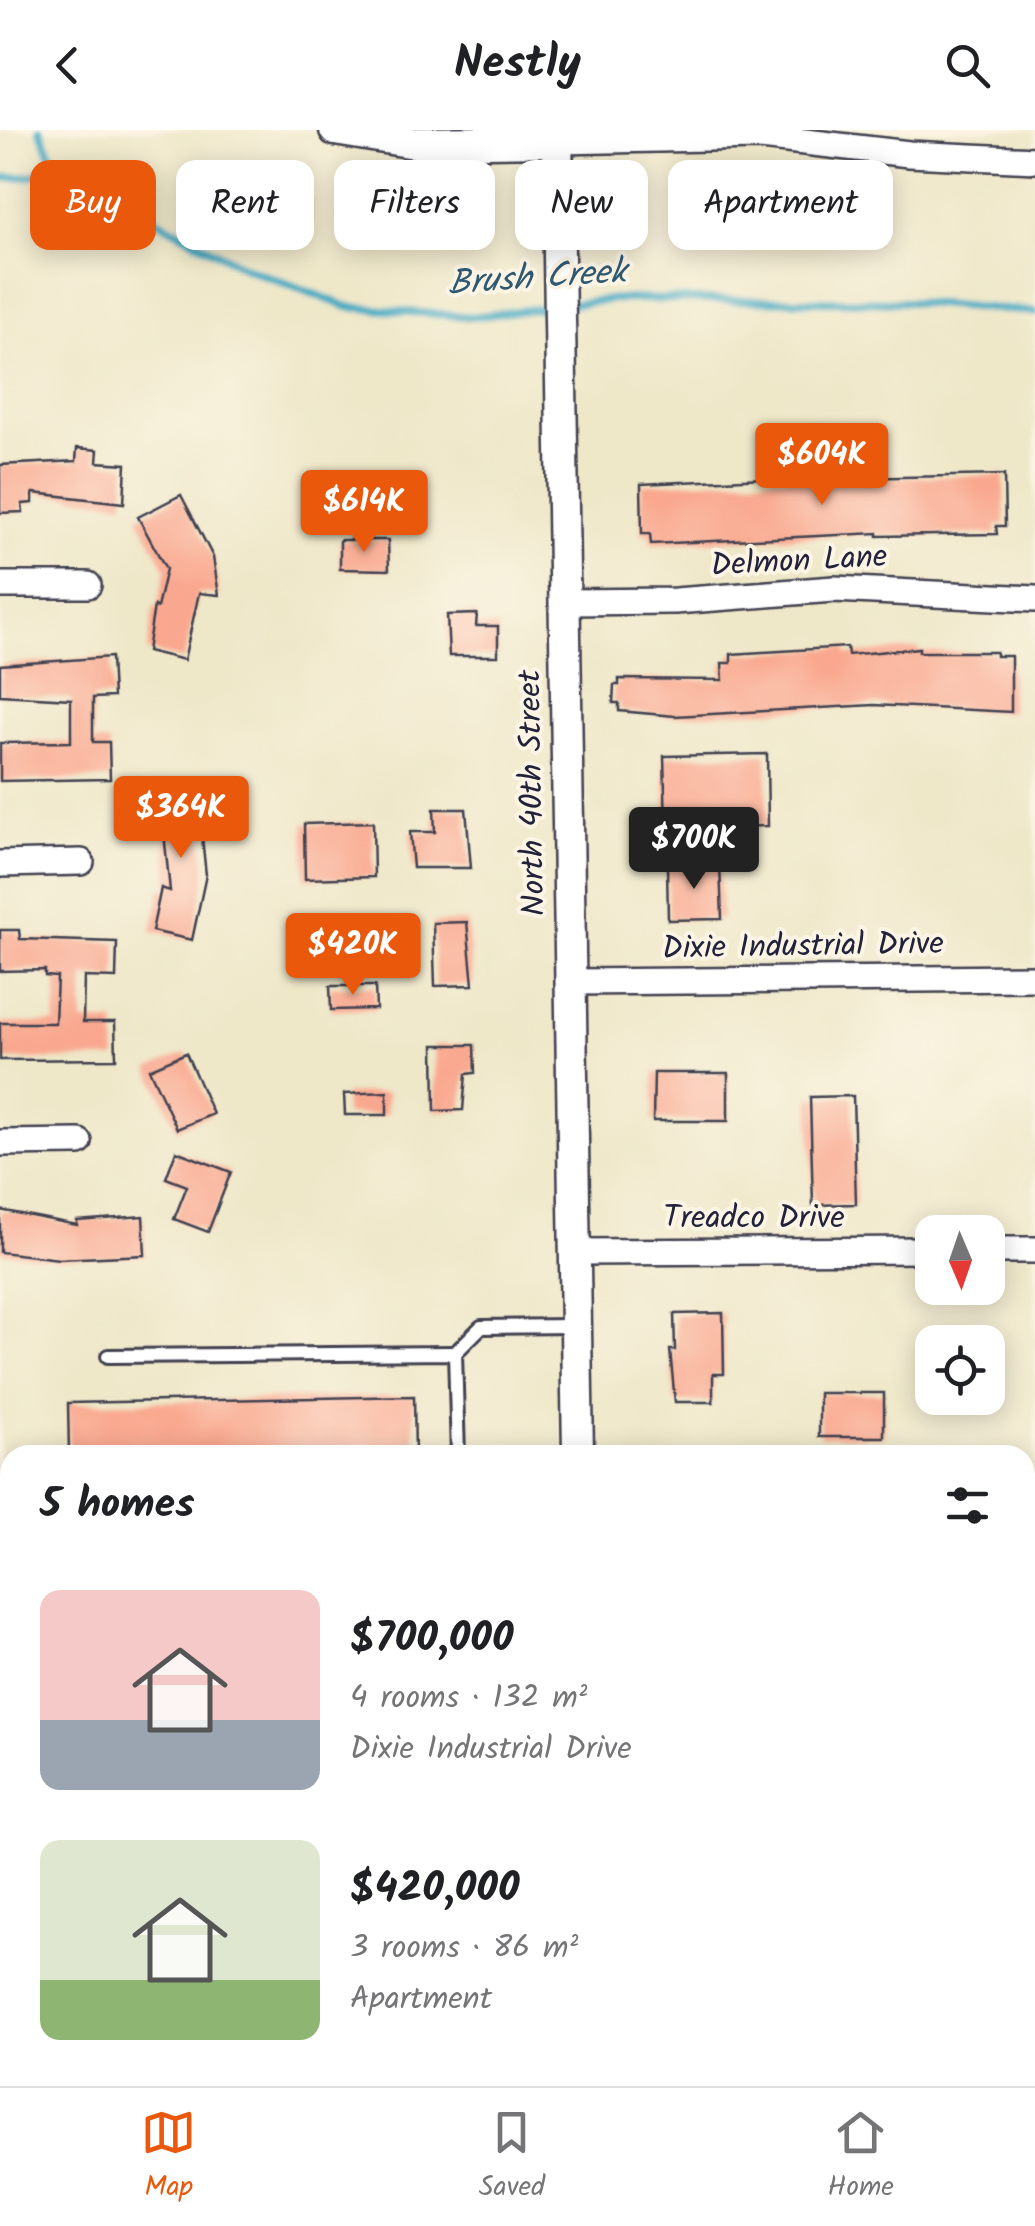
<!DOCTYPE html>
<html lang="en">
<head>
<meta charset="utf-8">
<style>
  body { margin:0; font-family:Kalam,sans-serif; background:#f6f6f6; color:#202124; height:100vh; display:flex; flex-direction:column; font-size:38px; white-space:nowrap }
  * { box-sizing:border-box; margin:0 }
  p { font-size:32px; color:#757577 }
  .icon { flex:none; width:55px; height:55px; fill:none; stroke:currentColor; stroke-width:2; stroke-linecap:round; stroke-linejoin:round }
  .map { position:relative; flex:1; overflow:hidden }
  .drawer { position:absolute; left:0px; top:1315px; width:1035px; height:642px; display:flex; flex-direction:column; background:#fff; border-radius:30px 30px 0 0; box-shadow:0 5px 25px #0003 }
  .drawer>* { flex:none }
  .guide { position:absolute; left:30px; top:30px; width:975px; height:90px; display:flex; gap:20px }
  .needle { width:65px; rotate:178deg }
  .tools { position:absolute; left:915px; top:1085px; display:grid; gap:20px }
  .tools a { display:grid; place-items:center; width:90px; height:90px; border-radius:20px; background:#fff; box-shadow:0 5px 25px #0003; font-size:50px }
  .price { position:absolute; translate:-50% -85px; padding:0 22px; border-radius:10px; background:#ea580c; color:#fff; font-size:32px; line-height:65px; filter:drop-shadow(0 2px 5px #0008) }
  .price::after { content:''; position:absolute; left:50%; top:60px; width:30px; height:22px; margin-left:-15px; background:inherit; clip-path:polygon(0 0,100% 0,50% 100%) }
  .price.selected { background:#222; color:#fff }
  ul { padding:0; list-style:none }
  li { display:flex; align-items:center; gap:30px; height:250px; padding:0 40px }
  li span { display:grid; place-items:center; flex:none; width:280px; height:200px; border-radius:20px; color:#555 }
  li>.icon { margin-inline-start:auto }
  span .icon { width:120px; height:120px; fill:#fffc; stroke-width:1 }
  li b { font-size:42px }
  h2 { display:flex; justify-content:space-between; align-items:center; height:120px; padding:0 40px; font-size:42px }
  .chip { padding:0 35px; border-radius:20px; background:#fff; box-shadow:0 5px 25px #0003; font-size:35px; line-height:90px }
  .chip.selected { background:#ea580c; color:#fff }
  header { display:flex; justify-content:space-between; align-items:center; height:130px; padding:0 40px; background:#fff; font-size:45px; font-weight:700 }
  .menu { display:flex; justify-content:space-around; align-items:center; height:140px; border-top:2px solid #e0e0e0; background:#fff; font-size:28px; color:#757577 }
  .menu a { display:grid; justify-items:center; gap:5px }
  .menu .selected { color:#ea580c }
  .map>svg:first-child { display:block }
  .lines { fill:none; stroke-linecap:round; stroke-linejoin:round }
  .stream { stroke:#44abc4; stroke-width:8 }
  .building { fill:#f9a88f }
  .service-casing { stroke:#414050; stroke-width:18 }
  .minor-casing { stroke:#414050; stroke-width:30 }
  .tertiary-casing { stroke:#414050; stroke-width:35 }
  .service { stroke:#fff; stroke-width:12 }
  .minor { stroke:#fff; stroke-width:25 }
  .tertiary { stroke:#fff; stroke-width:30 }
  .labels { text-anchor:middle; dominant-baseline:central; stroke-width:8; stroke-linejoin:round; paint-order:stroke }
  .street-label { font-size:32px; fill:#22223b; stroke:#fcf5e5 }
  .water-label { font-size:35px; font-style:italic; fill:#305972; stroke:#fcf5e5 }
</style>
</head>
<body>
<header><svg class="icon" aria-label="back" viewBox="0 0 24 24"><path d="M15 5l-7 7 7 7"/></svg>Nestly<svg class="icon" aria-label="search" viewBox="0 0 24 24"><circle cx="10" cy="10" r="6"/><path d="M15 15l6 6"/></svg></header>
<div class="map">
<svg width="1035" height="1956" viewBox="0 0 1035 1956">
  <rect width="100%" height="100%" fill="#fcf5e5"/>
  <filter id="ink" filterUnits="userSpaceOnUse"><feTurbulence type="fractalNoise" baseFrequency=".01" numOctaves="2"/><feDisplacementMap in="SourceGraphic" scale="20" xChannelSelector="R" yChannelSelector="G"/><feConvolveMatrix kernelMatrix="1 2 1 2 8 2 1 2 1" color-interpolation-filters="sRGB"/></filter>
  <filter id="wash" filterUnits="userSpaceOnUse"><feTurbulence type="fractalNoise" baseFrequency=".0048" numOctaves="4" result="noise"/><feDisplacementMap in="SourceGraphic" scale="40" xChannelSelector="R" yChannelSelector="G"/><feGaussianBlur stdDeviation="2.25" result="paint"/><feColorMatrix in="noise" values="0 0 0 0 0 0 0 0 0 0 0 0 0 0 0 0 0 1.4 0 .05"/><feComposite in="paint" operator="in"/></filter>
  <g filter="url(#wash)">
    <rect width="100%" height="100%" fill="#eee7c8"/>
    <g class="lines">
      <!-- stream -->
      <g class="stream">
        <path d="M 40,0 L 56,36 L 246,138 L 348,177 L 471,187 L 552,177"/>
        <path d="M 0,48 L 32,46 L 56,36"/>
        <path d="M 566,175 L 615,169 L 912,172 L 1035,182"/>
      </g>
    </g>
    <g id="blocks">
      <!-- building -->
      <g class="building">
        <path d="M 288,66 L 310,66 L 310,110 L 289,110 Z"/>
        <path d="M 482,74 L 490,76 L 491,102 L 415,106 L 414,76 Z"/>
        <path d="M 77,318 L 98,320 L 97,332 L 126,334 L 124,373 L 33,363 L 33,373 L 22,374 L 23,382 L 0,383 L 0,335 L 76,331 Z"/>
        <path d="M 851,344 L 851,348 L 1004,345 L 1005,396 L 996,396 L 997,404 L 878,406 L 878,403 L 651,414 L 650,404 L 642,404 L 641,354 Z"/>
        <path d="M 181,365 L 213,427 L 219,465 L 199,463 L 184,530 L 147,521 L 154,476 L 157,478 L 166,439 L 138,387 Z"/>
        <path d="M 340,410 L 388,410 L 389,440 L 340,439 Z"/>
        <path d="M 477,484 L 476,496 L 498,496 L 498,526 L 449,526 L 447,485 Z"/>
        <path d="M 847,517 L 848,525 L 919,518 L 919,522 L 996,522 L 996,526 L 1011,526 L 1011,582 L 874,575 L 675,586 L 619,581 L 619,573 L 613,573 L 614,555 L 619,555 L 619,549 L 723,550 L 722,533 L 731,533 L 731,524 Z"/>
        <path d="M 111,527 L 113,567 L 93,568 L 93,612 L 109,612 L 110,649 L 0,651 L 0,613 L 71,612 L 71,569 L 0,565 L 0,535 Z"/>
        <path d="M 767,624 L 768,696 L 666,698 L 664,626 Z"/>
        <path d="M 196,650 L 206,745 L 192,810 L 152,801 L 161,758 L 170,761 L 159,654 Z"/>
        <path d="M 434,679 L 466,679 L 471,738 L 413,738 L 410,702 L 435,702 Z"/>
        <path d="M 373,692 L 374,747 L 305,749 L 304,694 Z"/>
        <path d="M 720,734 L 722,789 L 668,790 L 667,736 Z"/>
        <path d="M 467,792 L 473,855 L 435,856 L 433,793 Z"/>
        <path d="M 0,800 L 19,800 L 20,809 L 117,812 L 116,848 L 84,847 L 83,892 L 115,892 L 116,929 L 0,930 L 0,893 L 55,893 L 57,847 L 45,846 L 45,840 L 0,841 Z"/>
        <path d="M 330,856 L 375,856 L 376,879 L 331,880 Z"/>
        <path d="M 434,915 L 474,915 L 475,943 L 466,944 L 463,980 L 435,981 Z"/>
        <path d="M 186,923 L 213,984 L 177,999 L 149,939 Z"/>
        <path d="M 654,943 L 728,943 L 728,991 L 653,991 Z"/>
        <path d="M 387,962 L 387,985 L 345,985 L 344,964 Z"/>
        <path d="M 853,966 L 856,1074 L 813,1075 L 810,967 Z"/>
        <path d="M 176,1021 L 231,1042 L 208,1102 L 174,1089 L 187,1056 L 166,1048 Z"/>
        <path d="M 0,1080 L 77,1095 L 77,1091 L 143,1086 L 145,1125 L 59,1129 L 0,1122 Z"/>
        <path d="M 723,1183 L 724,1244 L 713,1244 L 713,1272 L 675,1272 L 670,1220 L 675,1220 L 674,1184 Z"/>
        <rect x="819" y="1263" width="65" height="44"/>
        <path d="M 414,1266 L 415,1325 L 69,1325 L 68,1273 Z"/>
      </g>
    </g>
  </g>
  <g filter="url(#ink)">
    <use href="#blocks" fill-opacity="0" stroke="#414050" stroke-width="2.5"/>
    <g class="lines">
      <!-- service casing -->
      <g class="service-casing">
        <g id="service">
          <path d="M 455,1223 L 481,1197 L 575,1196"/>
          <path d="M 108,1226 L 455,1223 L 458,1325"/>
          <path d="M 0,1573 L 10,1579"/>
        </g>
      </g>
      <!-- minor casing -->
      <g class="minor-casing">
        <g id="minor">
          <path d="M 558,11 L 761,7 L 909,24 L 1035,30"/>
          <path d="M 0,455 L 88,455"/>
          <path d="M 565,472 L 675,471 L 834,459 L 1035,469"/>
          <path d="M 0,734 L 81,732"/>
          <path d="M 571,852 L 1035,848"/>
          <path d="M 0,1013 L 79,1012"/>
          <path d="M 988,1120 L 1035,1120"/>
          <path d="M 575,1122 L 932,1120"/>
        </g>
      </g>
      <!-- tertiary casing -->
      <g class="tertiary-casing">
        <g id="tertiary">
          <path d="M 335,0 L 415,13 L 558,11"/>
          <path d="M 557,0 L 578,1325"/>
          <path d="M 587,1948 L 587,1956"/>
        </g>
      </g>
      <!-- service -->
      <use href="#service" class="service"/>
      <!-- minor -->
      <use href="#minor" class="minor"/>
      <!-- tertiary -->
      <use href="#tertiary" class="tertiary"/>
    </g>
  </g>
  <g class="labels">
    <!-- street labels -->
    <g class="street-label">
      <text transform="translate(799 432) rotate(-3)">Delmon Lane</text>
      <text transform="translate(533 663) rotate(-91)">North 40th Street</text>
      <text transform="translate(803 817) rotate(-1)">Dixie Industrial Drive</text>
      <text x="754" y="1088">Treadco Drive</text>
    </g>
    <!-- water labels -->
    <g class="water-label">
      <text transform="translate(537 149) rotate(-4)">Brush Creek</text>
    </g>
  </g>
</svg>
<div class="tools">
<a><svg class="needle" viewBox="-14 -14 28 28"><path d="M0-13l5 13h-10z" fill="#e53935"/><path d="M0 13l5-13h-10z" fill="#757577"/></svg></a>
<a><svg class="icon" aria-label="locate" viewBox="0 0 24 24"><circle cx="12" cy="12" r="6"/><path d="M12 2v4M12 18v4M2 12h4M18 12h4"/></svg></a>
</div>
<b class="price" style="left:822px;top:378px">$604K</b>
<b class="price" style="left:364px;top:425px">$614K</b>
<b class="price" style="left:181px;top:731px">$364K</b>
<b class="price selected" style="left:694px;top:762px">$700K</b>
<b class="price" style="left:353px;top:868px">$420K</b>
<div class="guide">
<a class="chip selected">Buy</a>
<a class="chip">Rent</a>
<a class="chip">Filters</a>
<a class="chip">New</a>
<a class="chip">Apartment</a>
</div>
<section class="drawer">
<h2>5 homes<svg class="icon" aria-label="filters" viewBox="0 0 24 24"><path d="M4 7h16M4 17h16"/><circle cx="9" cy="7" r="2"/><circle cx="15" cy="17" r="2"/></svg></h2>
<ul>
<li><span style="background:linear-gradient(#f6c9c9 65%,#9aa5b1 0)"><svg class="icon" aria-label="home" viewBox="0 0 24 24"><path d="M3 11l9-7 9 7M6 9v11h12V9"/></svg></span><div><b>$700,000</b><p>4 rooms · 132 m²</p><p>Dixie Industrial Drive</p></div></li>
<li><span style="background:linear-gradient(#dfe7d0 70%,#8fb573 0)"><svg class="icon" aria-label="home" viewBox="0 0 24 24"><path d="M3 11l9-7 9 7M6 9v11h12V9"/></svg></span><div><b>$420,000</b><p>3 rooms · 86 m²</p><p>Apartment</p></div></li>
</ul>
</section>
</div>
<nav class="menu">
<a class="selected"><svg class="icon" aria-label="map" viewBox="0 0 24 24"><path d="M3 6l6-2 6 2 6-2v14l-6 2-6-2-6 2zM9 4v14M15 6v14"/></svg>Map</a>
<a><svg class="icon" aria-label="saved" viewBox="0 0 24 24"><path d="M7 4h10v16l-5-4-5 4z"/></svg>Saved</a>
<a><svg class="icon" aria-label="home" viewBox="0 0 24 24"><path d="M3 11l9-7 9 7M6 9v11h12V9"/></svg>Home</a>
</nav>
</body>
</html>
